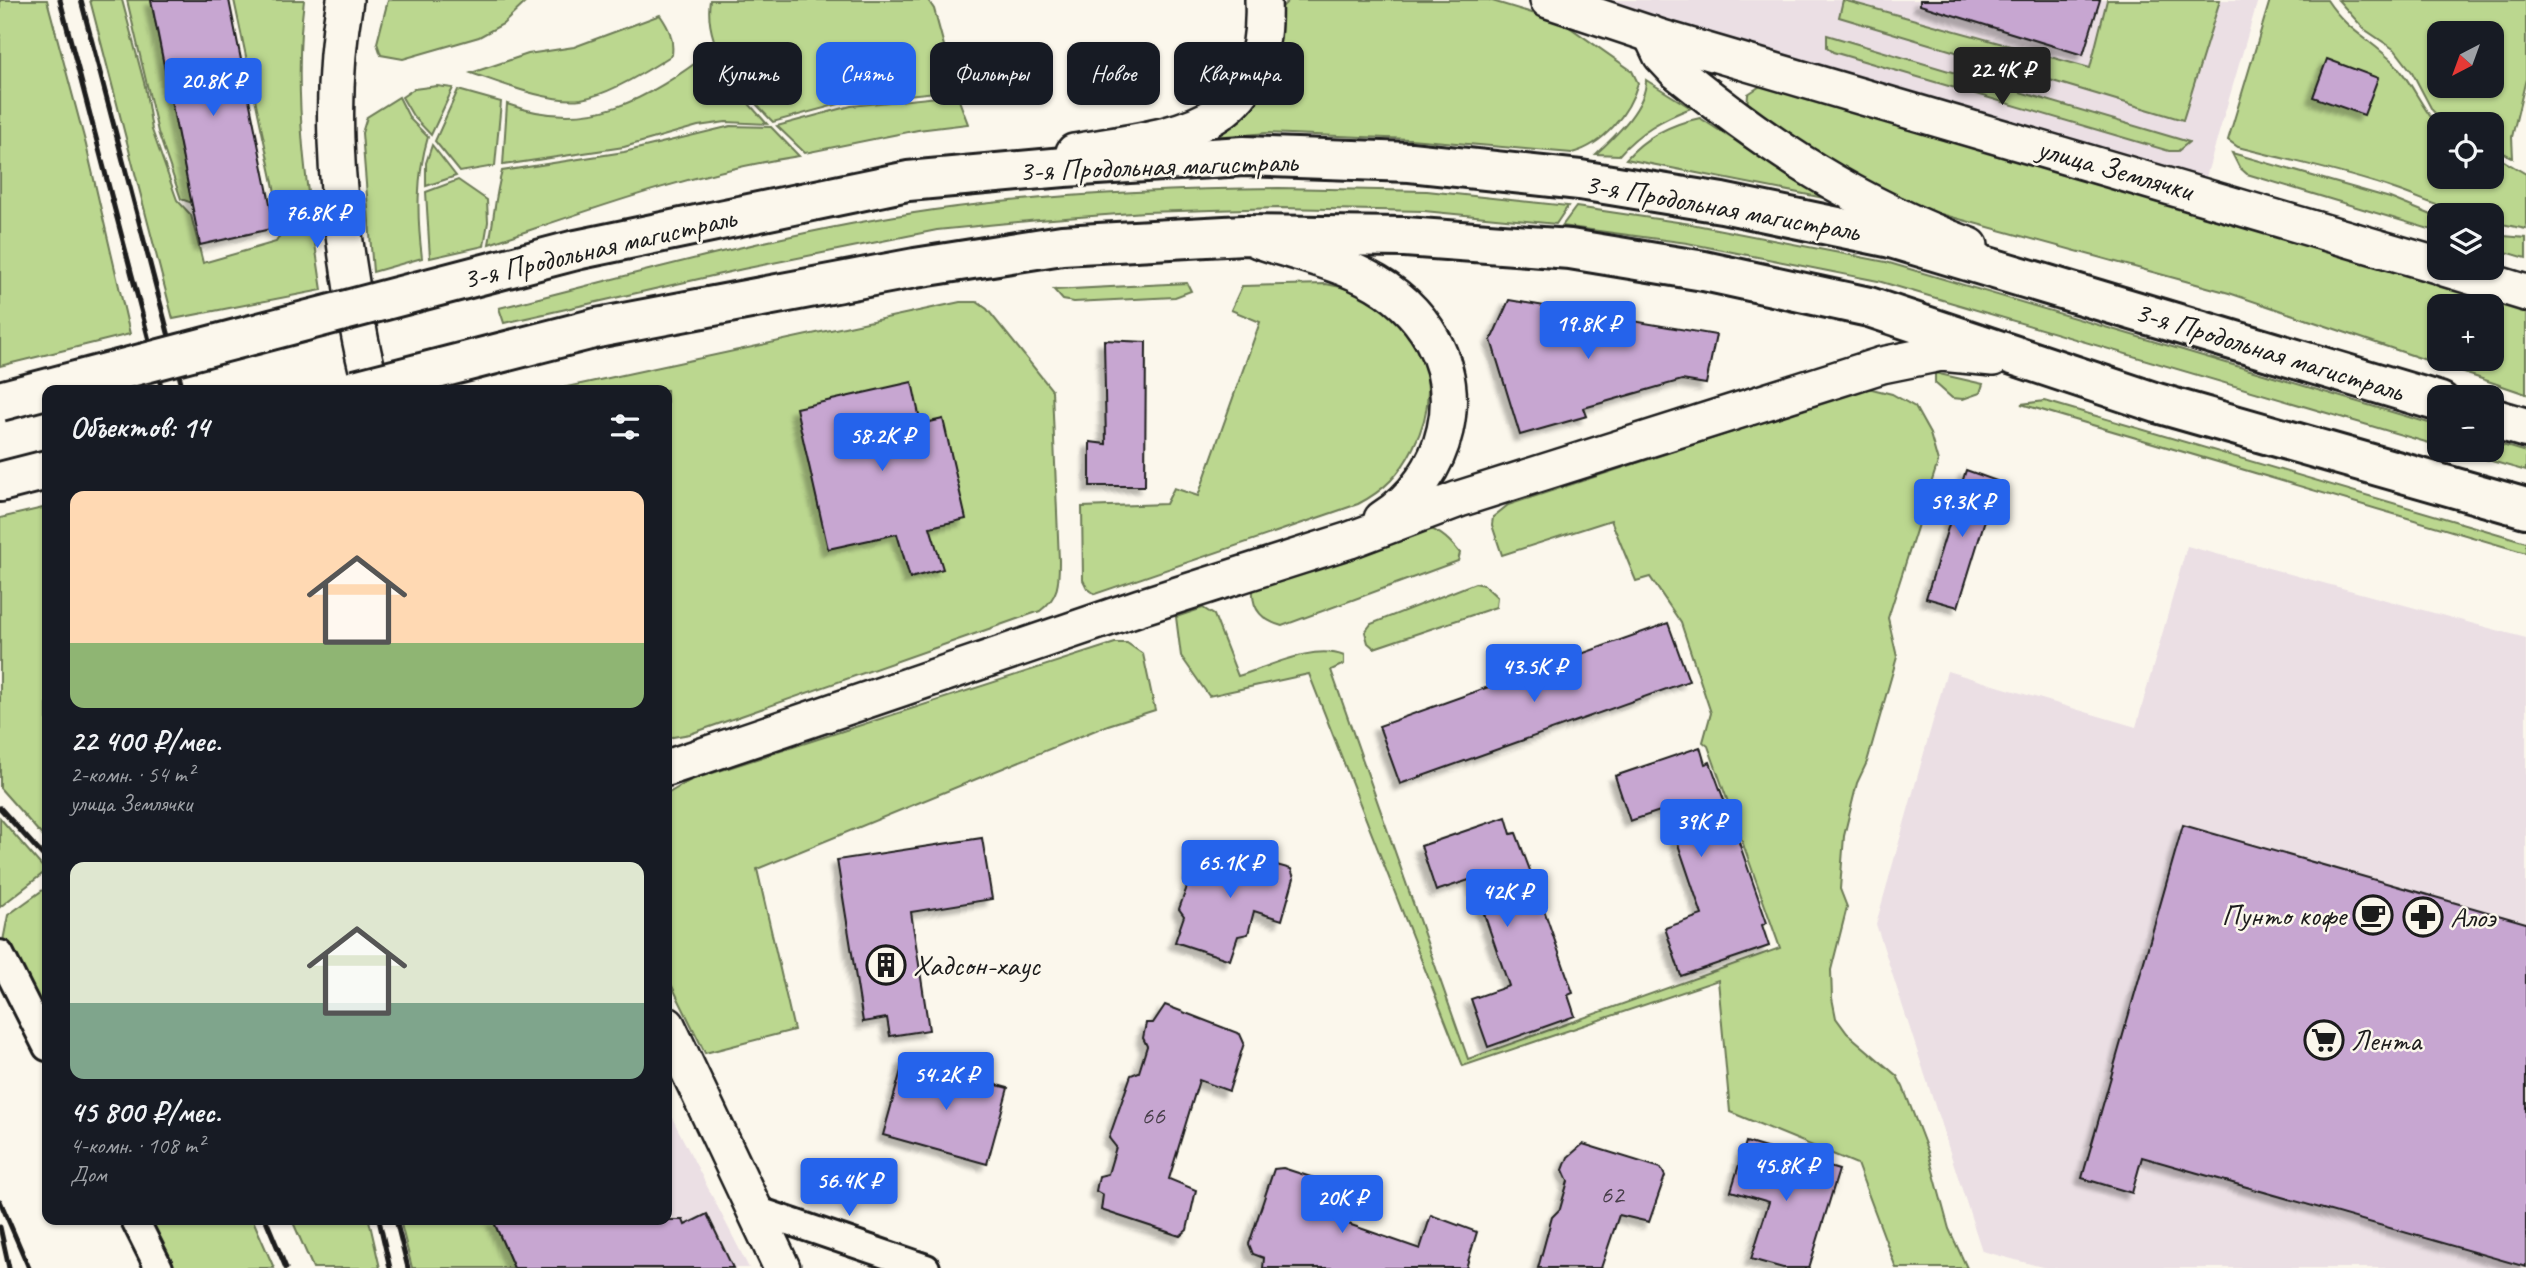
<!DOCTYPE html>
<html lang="ru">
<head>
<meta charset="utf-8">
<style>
  body { margin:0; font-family:Caveat,sans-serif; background:#242831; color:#f1f3f6; height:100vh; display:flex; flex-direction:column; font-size:26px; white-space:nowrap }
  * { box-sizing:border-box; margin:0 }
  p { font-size:23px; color:#9ea1a6 }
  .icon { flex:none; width:38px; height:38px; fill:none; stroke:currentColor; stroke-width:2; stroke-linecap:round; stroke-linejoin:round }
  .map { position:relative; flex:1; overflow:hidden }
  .side { position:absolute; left:42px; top:385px; width:630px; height:840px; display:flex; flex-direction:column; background:#171b24; border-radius:14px; box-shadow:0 2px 5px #0004 }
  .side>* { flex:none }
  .hud { position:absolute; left:693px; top:42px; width:665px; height:63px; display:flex; gap:14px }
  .needle { width:46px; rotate:221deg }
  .controls { position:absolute; left:2427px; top:21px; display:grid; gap:14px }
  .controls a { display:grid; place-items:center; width:77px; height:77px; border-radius:14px; background:#171b24; box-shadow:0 2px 5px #0004; font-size:35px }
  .price { position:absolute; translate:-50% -60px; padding:0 16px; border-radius:7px; background:#2563eb; color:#fff; font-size:23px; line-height:46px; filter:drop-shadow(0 2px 4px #0008) }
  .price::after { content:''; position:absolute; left:50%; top:42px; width:21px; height:16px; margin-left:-10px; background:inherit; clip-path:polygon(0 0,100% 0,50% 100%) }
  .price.current { background:#222; color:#fff }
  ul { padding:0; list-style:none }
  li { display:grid; align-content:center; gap:14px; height:371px; padding:0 28px }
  li span { display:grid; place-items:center; height:217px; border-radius:14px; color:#555 }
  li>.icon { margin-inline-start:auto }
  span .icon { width:126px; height:126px; fill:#fffc; stroke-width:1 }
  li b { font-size:30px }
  h2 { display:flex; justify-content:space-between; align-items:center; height:84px; padding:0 28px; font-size:30px }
  .tag { padding:0 24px; border-radius:14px; background:#171b24; box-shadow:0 2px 5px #0004; font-size:24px; line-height:63px }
  .tag.current { background:#2563eb; color:#fff }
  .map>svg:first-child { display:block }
  .built { fill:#ebdfe4 }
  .green { fill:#bbd78f; stroke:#6c7a56; stroke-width:2; fill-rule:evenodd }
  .building { fill:#c7a6d1; stroke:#1c1c1c; stroke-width:2; filter:url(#shadow) }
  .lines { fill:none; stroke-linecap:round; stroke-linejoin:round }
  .minor-casing { stroke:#1c1c1c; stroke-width:32 }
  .major-casing { stroke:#1c1c1c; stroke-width:40 }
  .highway-casing { stroke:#1c1c1c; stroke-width:44 }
  .minor { stroke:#fbf7ec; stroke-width:26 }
  .major { stroke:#fbf7ec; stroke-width:35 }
  .highway { stroke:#fbf7ec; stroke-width:38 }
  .rail { stroke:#1c1c1c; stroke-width:5 }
  .highway-bridge-casing { stroke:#1c1c1c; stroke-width:44; stroke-linecap:butt }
  .highway-bridge { stroke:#fbf7ec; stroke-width:38 }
  .labels { text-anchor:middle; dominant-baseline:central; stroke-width:5; stroke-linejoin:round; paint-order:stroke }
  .number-label { font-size:26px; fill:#473e49 }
  .street-label { font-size:30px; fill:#1c1c1c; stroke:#fbf7ec }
  .poi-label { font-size:30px; fill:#1c1c1c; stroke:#fbf7ec; text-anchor:start }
</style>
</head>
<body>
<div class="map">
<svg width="2526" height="1268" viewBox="0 0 2526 1268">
  <defs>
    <filter id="shadow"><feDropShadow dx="-6" dy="6" stdDeviation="2" flood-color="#0004"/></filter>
  </defs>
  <rect width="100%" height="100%" fill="#fbf7ec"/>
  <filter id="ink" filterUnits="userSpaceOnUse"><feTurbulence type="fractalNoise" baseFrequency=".0143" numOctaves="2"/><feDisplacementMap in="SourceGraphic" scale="14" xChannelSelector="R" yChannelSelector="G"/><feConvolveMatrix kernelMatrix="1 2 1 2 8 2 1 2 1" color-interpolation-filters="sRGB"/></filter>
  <g filter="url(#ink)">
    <!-- built -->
    <g class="built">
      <path d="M 1548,0 L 2258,0 L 2201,194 Z"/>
      <path d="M 2187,546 L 2526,638 L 2526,1268 L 2046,1268 L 1982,1251 L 1876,924 L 1947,671 L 2136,727 Z"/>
      <path d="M 667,1108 L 749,1268 L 514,1268 L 493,1220 L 667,1220 Z"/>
    </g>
    <!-- green -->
    <g class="green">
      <path d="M 0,0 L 47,0 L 86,145 L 130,334 L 0,366 Z"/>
      <path d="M 90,0 L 122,0 L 145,86 L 152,130 L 177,200 L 191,215 L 203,263 L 276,242 L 283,230 L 234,0 L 304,0 C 292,97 307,194 322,290 L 173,319 Z"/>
      <path d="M 127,0 L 151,0 L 192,203 L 181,199 L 158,132 Z"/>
      <path d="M 388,0 L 528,0 L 503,24 L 479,37 L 403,59 L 381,55 L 377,43 Z"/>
      <path d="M 710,0 L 928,0 L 934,9 L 956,90 L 850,101 L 773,122 C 741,89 703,49 710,0 Z"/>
      <path d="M 1289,0 L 1489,0 L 1562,22 L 1632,71 L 1638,83 C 1629,114 1603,145 1572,153 L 1410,139 L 1267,133 L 1213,138 L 1234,122 L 1278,11 Z"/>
      <path d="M 1843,0 L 2090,68 L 2107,0 L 2220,0 L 2183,120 L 1839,17 Z"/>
      <path d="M 2270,0 L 2327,0 C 2348,32 2371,39 2395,64 C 2413,83 2421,108 2439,127 L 2440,177 L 2492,177 L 2492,154 L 2526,174 L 2526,229 L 2492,222 L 2492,215 C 2449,215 2433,202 2394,189 C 2344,171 2290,161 2238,147 L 2228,140 Z"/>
      <path d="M 2338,0 L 2526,0 L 2526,79 L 2512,137 L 2513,158 L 2492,147 L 2492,124 L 2445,124 L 2432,110 L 2412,72 L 2395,50 L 2364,29 ZM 2440,33 L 2492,33 L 2492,86 L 2440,86 Z"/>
      <path d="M 660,15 C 669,28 674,38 672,55 C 649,70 608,95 581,99 C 549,103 501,83 471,73 L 528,54 L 574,47 Z"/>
      <path d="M 1827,35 L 2189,142 L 2178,151 L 2169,151 L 1833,52 L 1827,47 Z"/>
      <path d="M 712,51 L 742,96 L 767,124 L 726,122 L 698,126 L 624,147 L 503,165 L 507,104 C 590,134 646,100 712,51 Z"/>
      <path d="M 1646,80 L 1691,108 C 1662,119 1639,132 1619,155 L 1596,154 C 1615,136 1646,108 1646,80 Z"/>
      <path d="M 1762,85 L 2526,306 L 2526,394 L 2229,293 L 1879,197 L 1747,109 L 1748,94 ZM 2440,306 L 2492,306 L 2492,359 L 2440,359 Z"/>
      <path d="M 437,86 L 453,88 L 431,135 L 413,116 L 402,97 L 414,89 Z"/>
      <path d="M 458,90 L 501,102 L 495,166 L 460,172 L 435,141 Z"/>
      <path d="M 957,95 L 968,124 L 918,130 L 805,153 L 777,126 L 851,106 Z"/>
      <path d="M 399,97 L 410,119 L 428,137 C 416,177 417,217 422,258 L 373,272 L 362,133 L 367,117 Z"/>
      <path d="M 1700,118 L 1824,198 L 1626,159 C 1646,136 1671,124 1700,118 Z"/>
      <path d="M 731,126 L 771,127 L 799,156 C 693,172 590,210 489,244 C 494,219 495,196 502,171 L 624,152 Z"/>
      <path d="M 432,145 L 456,176 L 426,186 L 426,163 Z"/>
      <path d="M 2232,153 L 2390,198 L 2439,218 L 2439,232 L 2247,174 L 2239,167 Z"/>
      <path d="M 458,180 L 487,200 L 488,222 L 484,246 L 430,258 L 426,192 Z"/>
      <path d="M 1279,188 L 1427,191 L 1568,206 L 1556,224 L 1424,211 L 1279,208 L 1145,212 L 1039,220 L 937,230 L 743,269 L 504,323 L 499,308 C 643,272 787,231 934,210 C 1048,194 1165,189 1279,188 Z"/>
      <path d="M 1576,207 L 1691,224 L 1886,262 L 2439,426 L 2439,446 L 1878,281 L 1687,243 L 1562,226 Z"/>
      <path d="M 2492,235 L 2526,238 L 2526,258 L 2492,248 Z"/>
      <path d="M 1187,283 L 1191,291 L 1175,297 L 1074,302 L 1063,300 L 1054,290 Z"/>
      <path d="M 1326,284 C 1409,297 1453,371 1413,448 C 1400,474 1385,490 1358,504 L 1095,594 L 1087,588 L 1083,580 L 1082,507 L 1166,504 L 1174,488 L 1198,496 L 1260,322 L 1231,310 L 1242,286 Z"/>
      <path d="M 960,302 L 977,302 L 987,309 L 1052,390 L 1059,561 C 1059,583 1059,597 1040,611 L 690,734 L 667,738 L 667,390 L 553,390 Z"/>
      <path d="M 1935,373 L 1983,384 L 1980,393 L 1963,399 L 1952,398 L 1935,383 Z"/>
      <path d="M 1868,388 L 1892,394 L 1915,407 L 1930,434 L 1938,462 L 1888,618 L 1897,657 L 1867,762 L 1857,783 L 1844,836 L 1840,889 L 1847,907 L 1831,970 L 1832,998 L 1836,1018 L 1847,1033 L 1897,1076 L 1903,1087 L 1928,1152 L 1949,1229 L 1967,1268 L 1896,1268 L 1857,1164 L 1730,1112 L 1718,980 L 1463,1066 L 1309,674 L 1209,696 L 1181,656 L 1176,617 L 1203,608 L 1214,615 L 1238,676 C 1269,667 1314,643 1344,656 L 1344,664 L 1331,670 L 1468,1059 L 1780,948 L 1708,746 L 1703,742 L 1711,713 L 1681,623 L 1650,577 L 1636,581 L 1611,520 L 1502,555 L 1492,525 L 1493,517 L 1508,505 Z"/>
      <path d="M 2045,401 L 2526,542 L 2526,553 L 2021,404 Z"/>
      <path d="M 2492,442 L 2526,452 L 2526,471 L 2453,450 L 2492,450 Z"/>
      <path d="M 47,507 L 47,841 L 0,788 L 0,518 Z"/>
      <path d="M 1427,528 C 1441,531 1451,542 1460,553 L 1458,561 L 1282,626 C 1264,621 1252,611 1253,591 L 1260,585 Z"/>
      <path d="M 1475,583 L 1484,585 L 1497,597 L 1496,607 L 1374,648 L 1368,643 L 1365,632 L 1371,624 Z"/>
      <path d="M 1115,643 L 1127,643 L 1143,654 L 1155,710 L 1108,725 L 757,869 L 794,1030 L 705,1053 L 667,976 L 667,794 L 691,780 Z"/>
      <path d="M 0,818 L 46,871 L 0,907 Z"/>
      <path d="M 47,887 L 47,1014 L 3,941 L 8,915 Z"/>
      <path d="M 151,1220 L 253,1220 L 274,1268 L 173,1268 Z"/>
      <path d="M 292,1220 L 369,1220 L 380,1268 L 313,1268 Z"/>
      <path d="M 400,1220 L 493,1220 L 514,1268 L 412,1268 Z"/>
    </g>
    <!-- building -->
    <g class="building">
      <path d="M 151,0 L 229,0 L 275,228 L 200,245 Z"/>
      <path d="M 1920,0 L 2100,0 L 2083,55 L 1920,5 Z"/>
      <path d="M 2327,59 L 2378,78 L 2364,115 L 2313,97 Z"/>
      <path d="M 1509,300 L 1716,335 L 1706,384 L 1682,380 L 1584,408 L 1587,416 L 1520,435 L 1491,340 Z"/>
      <path d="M 1104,340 L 1146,342 L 1145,486 L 1090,486 L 1090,442 L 1106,444 Z"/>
      <path d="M 912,382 L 921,424 L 943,419 L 966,519 L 930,527 L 943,569 L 910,578 L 897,534 L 828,549 L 796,408 Z"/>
      <path d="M 1966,470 L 1997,481 L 1958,607 L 1926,598 Z"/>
      <path d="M 1668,623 L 1689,681 L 1400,784 L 1379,726 Z"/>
      <path d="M 1700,747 L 1705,764 L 1710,762 L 1728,811 L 1767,923 L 1762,925 L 1769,946 L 1681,976 L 1665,928 L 1702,915 L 1666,809 L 1630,821 L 1615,776 Z"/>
      <path d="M 1506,817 L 1511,834 L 1516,833 L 1534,881 L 1573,993 L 1568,995 L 1575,1016 L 1488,1047 L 1471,999 L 1509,986 L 1472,879 L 1436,891 L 1421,846 Z"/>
      <path d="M 2183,825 L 2526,923 L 2526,1267 L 2142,1157 L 2132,1193 L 2082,1178 Z"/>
      <path d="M 982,838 L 992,899 L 911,912 L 929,1030 L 890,1036 L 887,1018 L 863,1022 L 837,860 Z"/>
      <path d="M 1214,847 L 1291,869 L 1294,878 L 1282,920 L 1254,911 L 1248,934 L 1238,936 L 1230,960 L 1175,942 L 1184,916 L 1179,909 L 1196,862 L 1205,860 Z"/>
      <path d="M 1165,1005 L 1240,1034 L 1244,1043 L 1229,1091 L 1199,1080 L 1169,1179 L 1196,1190 L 1187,1230 L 1180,1236 L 1101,1210 L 1103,1195 L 1096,1191 L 1099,1176 L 1108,1174 L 1116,1147 L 1109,1138 L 1131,1075 L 1139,1072 L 1147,1046 L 1143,1038 L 1146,1023 L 1153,1023 Z"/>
      <path d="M 904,1060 L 1008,1088 L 987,1164 L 883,1135 Z"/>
      <path d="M 1746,1142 L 1839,1170 L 1809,1268 L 1783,1268 L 1751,1259 L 1769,1202 L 1731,1191 Z"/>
      <path d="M 1583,1144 L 1661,1168 L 1665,1176 L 1649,1222 L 1619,1215 L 1601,1268 L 1538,1268 L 1552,1217 L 1560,1209 L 1568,1181 L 1563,1170 L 1568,1157 Z"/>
      <path d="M 1283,1168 L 1326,1182 L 1317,1213 L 1420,1249 L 1431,1215 L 1477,1232 L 1466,1268 L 1263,1268 L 1264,1258 L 1253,1254 L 1249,1244 L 1274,1169 Z"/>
      <path d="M 707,1214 L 733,1268 L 514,1268 L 493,1220 L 683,1220 L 685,1225 Z"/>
    </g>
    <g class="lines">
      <!-- minor casing -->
      <g class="minor-casing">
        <g id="minor">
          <path d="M 0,954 L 47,1047"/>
          <path d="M 756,1210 L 926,1268"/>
          <path d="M 135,1220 L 159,1268"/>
        </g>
      </g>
      <!-- major casing -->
      <g class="major-casing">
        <g id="major">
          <path d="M 345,0 C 329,92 335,184 350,276 C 356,315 361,353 373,390"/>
          <path d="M 1548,0 L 1662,38 L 2440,266"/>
          <path d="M 1651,34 L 1661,55 L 1676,71 C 1770,147 1855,204 1970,246"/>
          <path d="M 1074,152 C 1177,134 1269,132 1263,0"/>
          <path d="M 1258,240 C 1293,252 1332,260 1365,277 C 1423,306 1460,364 1445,430 C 1437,466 1414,499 1382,519"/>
          <path d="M 2444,268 L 2526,293"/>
          <path d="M 667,768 L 1140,607 L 1350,540 L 1459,499 L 1882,365 L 1941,353 L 1993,358"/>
          <path d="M 667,1025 L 782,1268"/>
        </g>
      </g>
      <!-- highway casing -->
      <g class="highway-casing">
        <g id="highway">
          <path d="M 576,250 L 908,181 L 1064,167 L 1244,156 L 1410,162 L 1580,180 L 1722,203 L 1891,238 L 2440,402"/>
          <path d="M 597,328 L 915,268 L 1062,245 L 1243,235 L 1405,237 L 1570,249 L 1704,271 L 1869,307 L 2157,403 L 2526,508"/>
          <path d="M 2492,418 L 2526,428"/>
          <path d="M 0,482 L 47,470"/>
        </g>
      </g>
      <!-- minor -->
      <use href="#minor" class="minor"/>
      <!-- major -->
      <use href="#major" class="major"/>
      <!-- highway -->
      <use href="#highway" class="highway"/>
      <!-- rail -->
      <g class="rail">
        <path d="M 60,0 L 162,390"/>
        <path d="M 81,0 L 183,390"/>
        <path d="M 0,808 L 47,860"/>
        <path d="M 0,1201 L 29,1268"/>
        <path d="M 266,1220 L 286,1268"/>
        <path d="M 379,1220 L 390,1268"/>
        <path d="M 396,1220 L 408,1268"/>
        <path d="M 0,1227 L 9,1268"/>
      </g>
      <!-- highway-bridge casing -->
      <g class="highway-bridge-casing">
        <g id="highway-bridge">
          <path d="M 355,390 L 597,328"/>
          <path d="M 0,401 L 576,250"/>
        </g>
      </g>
      <!-- highway-bridge -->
      <use href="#highway-bridge" class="highway-bridge"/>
    </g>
  </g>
  <!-- icons -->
  <defs>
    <g id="cafe-ring" transform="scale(2.0125)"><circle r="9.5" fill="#fbf7ec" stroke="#1c1c1c" stroke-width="1.5"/><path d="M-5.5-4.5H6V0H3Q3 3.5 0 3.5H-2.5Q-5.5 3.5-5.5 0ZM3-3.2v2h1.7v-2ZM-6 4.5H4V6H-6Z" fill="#1c1c1c"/></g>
    <g id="pharmacy-ring" transform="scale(2.0125)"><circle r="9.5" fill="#fbf7ec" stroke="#1c1c1c" stroke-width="1.5"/><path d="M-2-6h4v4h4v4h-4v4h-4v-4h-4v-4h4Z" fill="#1c1c1c"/></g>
    <g id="building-ring" transform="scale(2.0125)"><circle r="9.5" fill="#fbf7ec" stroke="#1c1c1c" stroke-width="1.5"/><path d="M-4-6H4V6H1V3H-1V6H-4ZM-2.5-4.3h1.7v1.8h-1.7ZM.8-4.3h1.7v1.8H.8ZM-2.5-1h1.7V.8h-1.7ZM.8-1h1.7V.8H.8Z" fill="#1c1c1c"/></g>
    <g id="supermarket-ring" transform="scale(2.0125)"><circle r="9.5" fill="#fbf7ec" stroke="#1c1c1c" stroke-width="1.5"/><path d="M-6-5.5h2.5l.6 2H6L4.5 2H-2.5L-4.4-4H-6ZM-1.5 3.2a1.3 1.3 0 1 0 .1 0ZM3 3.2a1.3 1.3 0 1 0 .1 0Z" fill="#1c1c1c"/></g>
  </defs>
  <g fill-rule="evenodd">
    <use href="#cafe-ring" x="2373" y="915"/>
    <use href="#pharmacy-ring" x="2423" y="917"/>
    <use href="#building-ring" x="886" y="965"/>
    <use href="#supermarket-ring" x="2324" y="1040"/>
  </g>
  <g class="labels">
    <!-- number labels -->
    <g class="number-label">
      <text x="1153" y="1115">66</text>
      <text x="1612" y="1194">62</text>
    </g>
    <!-- street labels -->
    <g class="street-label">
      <text transform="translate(1158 166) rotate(-2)">3-я Продольная магистраль</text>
      <text transform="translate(2115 169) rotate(16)">улица Землячки</text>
      <text transform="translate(1722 207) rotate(10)">3-я Продольная магистраль</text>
      <text transform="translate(599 248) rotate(-13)">3-я Продольная магистраль</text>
      <text transform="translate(2269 351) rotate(17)">3-я Продольная магистраль</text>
    </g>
    <!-- poi labels -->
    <g class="poi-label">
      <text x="2346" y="915" text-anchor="end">Пунто кофе</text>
      <text x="2450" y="917">Алоэ</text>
      <text x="913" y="965">Хадсон-хаус</text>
      <text x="2351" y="1040">Лента</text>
    </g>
  </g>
</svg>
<div class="controls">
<a><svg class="needle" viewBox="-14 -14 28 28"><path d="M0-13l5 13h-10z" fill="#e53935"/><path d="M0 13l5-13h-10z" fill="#9ea1a6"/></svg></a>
<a><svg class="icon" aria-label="locate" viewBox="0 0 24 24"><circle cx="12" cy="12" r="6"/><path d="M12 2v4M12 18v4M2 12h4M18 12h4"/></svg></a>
<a><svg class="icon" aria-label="layers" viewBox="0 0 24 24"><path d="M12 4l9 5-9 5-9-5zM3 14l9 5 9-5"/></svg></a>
<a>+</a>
<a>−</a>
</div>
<b class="price current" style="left:2002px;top:107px">22.4K ₽</b>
<b class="price" style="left:213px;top:118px">20.8K ₽</b>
<b class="price" style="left:317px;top:250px">76.8K ₽</b>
<b class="price" style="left:1588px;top:361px">19.8K ₽</b>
<b class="price" style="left:882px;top:473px">58.2K ₽</b>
<b class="price" style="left:1962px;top:539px">59.3K ₽</b>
<b class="price" style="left:1534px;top:704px">43.5K ₽</b>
<b class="price" style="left:1701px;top:859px">39K ₽</b>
<b class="price" style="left:1230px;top:900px">65.1K ₽</b>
<b class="price" style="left:1507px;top:929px">42K ₽</b>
<b class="price" style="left:946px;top:1112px">54.2K ₽</b>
<b class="price" style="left:1786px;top:1203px">45.8K ₽</b>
<b class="price" style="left:849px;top:1218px">56.4K ₽</b>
<b class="price" style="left:1342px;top:1235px">20K ₽</b>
<div class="hud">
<a class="tag">Купить</a>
<a class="tag current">Снять</a>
<a class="tag">Фильтры</a>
<a class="tag">Новое</a>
<a class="tag">Квартира</a>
</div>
<section class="side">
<h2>Объектов: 14<svg class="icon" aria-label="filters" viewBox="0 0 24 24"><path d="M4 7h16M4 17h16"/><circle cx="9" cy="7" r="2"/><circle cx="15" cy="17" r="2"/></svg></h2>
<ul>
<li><span style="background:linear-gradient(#ffd9b3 70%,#8fb573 0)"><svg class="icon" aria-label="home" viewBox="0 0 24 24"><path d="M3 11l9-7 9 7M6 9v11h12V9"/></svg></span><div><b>22 400 ₽/мес.</b><p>2-комн. · 54 m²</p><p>улица Землячки</p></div></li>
<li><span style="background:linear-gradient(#dfe7d0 65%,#7fa58c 0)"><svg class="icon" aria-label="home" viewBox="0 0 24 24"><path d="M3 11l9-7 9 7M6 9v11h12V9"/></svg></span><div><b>45 800 ₽/мес.</b><p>4-комн. · 108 m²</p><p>Дом</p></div></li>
</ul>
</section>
</div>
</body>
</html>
